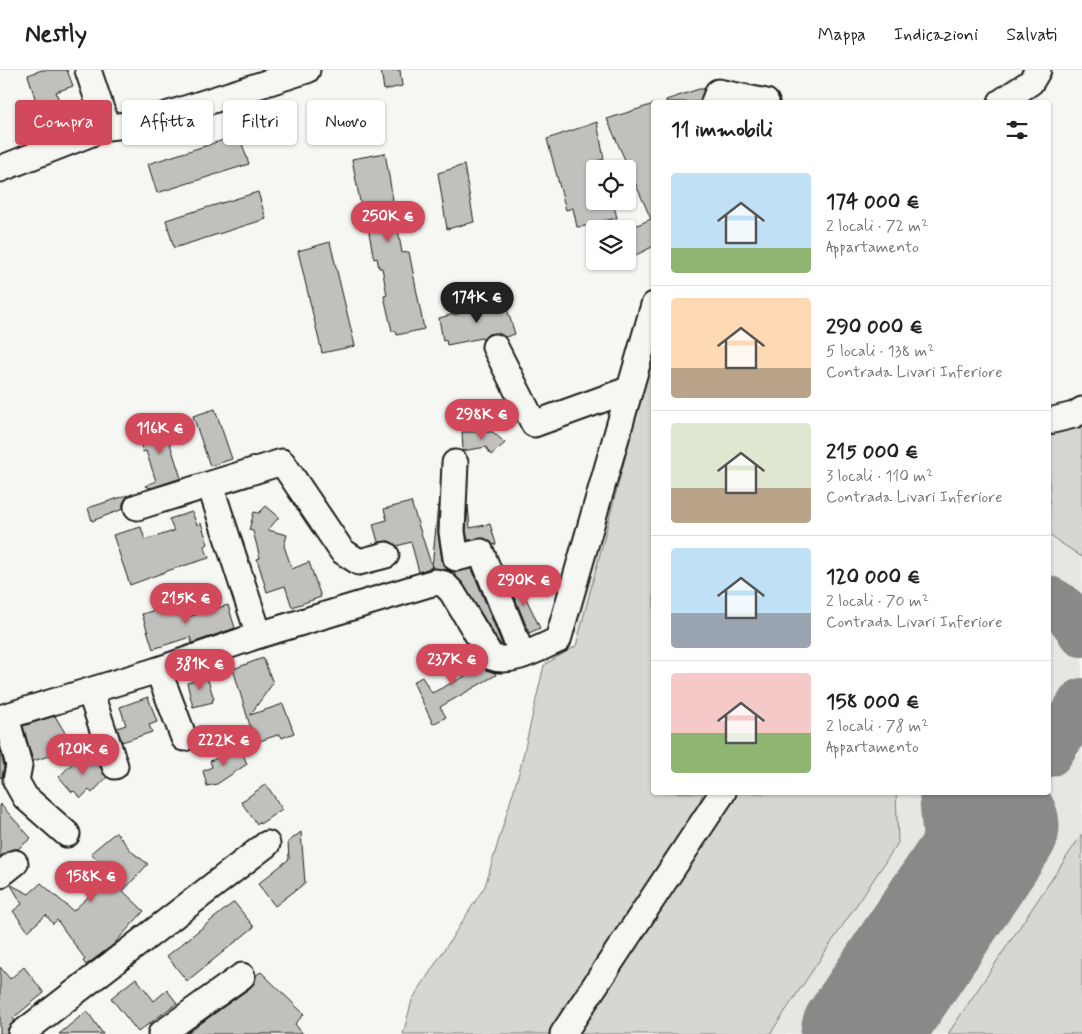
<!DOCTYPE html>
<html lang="it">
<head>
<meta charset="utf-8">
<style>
  body { margin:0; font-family:Mynerve,sans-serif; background:#f2f2f2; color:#222; height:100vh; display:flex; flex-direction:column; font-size:19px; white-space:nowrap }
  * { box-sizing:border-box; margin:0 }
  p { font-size:16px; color:#767676 }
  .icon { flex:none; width:28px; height:28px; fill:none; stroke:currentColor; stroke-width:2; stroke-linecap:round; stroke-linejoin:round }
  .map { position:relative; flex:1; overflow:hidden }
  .drawer { position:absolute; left:651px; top:30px; width:400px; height:695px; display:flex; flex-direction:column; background:#fff; border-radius:5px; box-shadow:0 1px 4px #0004 }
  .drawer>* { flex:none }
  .banner { position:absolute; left:15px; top:30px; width:475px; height:45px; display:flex; gap:10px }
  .controls { position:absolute; left:586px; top:90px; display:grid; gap:10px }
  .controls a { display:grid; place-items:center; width:50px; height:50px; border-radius:5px; background:#fff; box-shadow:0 1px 4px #0004; font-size:25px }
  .price { position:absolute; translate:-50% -42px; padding:0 11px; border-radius:18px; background:#d1495b; color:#fff; font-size:16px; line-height:32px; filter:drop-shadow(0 1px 2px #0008) }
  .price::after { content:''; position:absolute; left:50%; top:30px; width:15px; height:11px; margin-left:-8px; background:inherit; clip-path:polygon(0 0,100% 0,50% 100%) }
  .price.selected { background:#222; color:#fff }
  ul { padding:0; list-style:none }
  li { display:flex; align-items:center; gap:15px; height:125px; padding:0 20px }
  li+li { border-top:1px solid #e0e0e0 }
  li span { display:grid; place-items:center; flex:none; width:140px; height:100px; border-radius:5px; color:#555 }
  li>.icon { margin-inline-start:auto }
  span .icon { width:60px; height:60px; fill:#fffc; stroke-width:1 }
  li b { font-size:21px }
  h2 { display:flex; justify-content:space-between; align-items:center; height:60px; padding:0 20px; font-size:21px }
  .chip { padding:0 18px; border-radius:5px; background:#fff; box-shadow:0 1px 4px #0004; font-size:18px; line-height:45px }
  .chip.selected { background:#d1495b; color:#fff }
  header { display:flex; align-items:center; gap:30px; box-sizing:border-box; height:70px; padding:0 25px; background:#fff; border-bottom:1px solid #e0e0e0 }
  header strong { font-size:24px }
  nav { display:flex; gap:28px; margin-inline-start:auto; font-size:18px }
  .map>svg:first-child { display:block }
  .built { fill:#e6e6e2 }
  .grass { fill:#d6d6d2; stroke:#797977 }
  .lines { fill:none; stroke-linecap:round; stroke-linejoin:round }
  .taxiway { stroke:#898987; stroke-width:48 }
  .runway { stroke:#898987; stroke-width:119 }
  .building { fill:#c0c0bd; stroke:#1c1c1c }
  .minor-casing { stroke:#1c1c1c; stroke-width:29 }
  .minor { stroke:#f6f6f2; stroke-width:25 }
</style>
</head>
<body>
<header>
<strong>Nestly</strong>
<nav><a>Mappa</a><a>Indicazioni</a><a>Salvati</a></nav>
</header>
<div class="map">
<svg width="1082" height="964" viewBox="0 0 1082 964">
  <rect width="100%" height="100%" fill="#f6f6f2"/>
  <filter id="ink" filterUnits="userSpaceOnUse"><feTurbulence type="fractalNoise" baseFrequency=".02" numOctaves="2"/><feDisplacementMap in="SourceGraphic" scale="10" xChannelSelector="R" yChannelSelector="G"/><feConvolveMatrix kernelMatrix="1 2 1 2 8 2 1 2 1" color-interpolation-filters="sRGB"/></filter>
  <g filter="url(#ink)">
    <!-- built -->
    <path class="built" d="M 654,273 L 654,722 L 1049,722 L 1049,345 L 1082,331 L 1082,964 L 403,964 L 412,930 L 485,816 L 520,699 L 544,595 L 576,576 L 578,535 Z"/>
    <!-- grass -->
    <g class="grass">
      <path d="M 654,277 L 654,722 L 703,723 L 681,777 L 557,964 L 403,964 L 412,930 L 485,816 L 520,699 L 544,595 L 576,576 Z"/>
      <path d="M 1082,345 L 1082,487 L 1049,465 L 1049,356 Z"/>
      <path d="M 730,723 L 896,723 L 898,773 L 770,964 L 570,964 Z"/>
      <path d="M 1082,764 L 1082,964 L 948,964 Z"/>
    </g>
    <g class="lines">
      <!-- taxiway -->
      <g class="taxiway">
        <path d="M 1049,530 C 1064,537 1074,549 1082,563"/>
        <path d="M 1049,683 L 1082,632"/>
        <path d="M 1000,756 L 1022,722"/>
        <path d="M 931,858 C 936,849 940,839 943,829 C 952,795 945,757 943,722"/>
      </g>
      <!-- runway -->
      <path class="runway" d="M 860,964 L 1000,756"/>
    </g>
    <!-- building -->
    <g class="building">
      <path d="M 42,0 L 67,0 L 73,16 L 56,22 L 68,57 L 33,70 L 27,49 L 40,45 L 28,5 Z"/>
      <path d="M 381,0 L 400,0 L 402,16 L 384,20 Z"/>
      <path d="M 699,19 L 704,19 L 700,32 L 666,32 L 666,30 Z"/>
      <path d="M 654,34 L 654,176 L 628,189 L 628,159 L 651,149 L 607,49 Z"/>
      <path d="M 597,52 L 604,89 L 597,91 L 599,99 L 595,99 L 595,136 L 613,132 L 617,148 L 595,153 L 595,155 L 577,157 L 573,138 L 566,140 L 547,69 Z"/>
      <path d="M 239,65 L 249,94 L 157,123 L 148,94 Z"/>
      <path d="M 385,83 L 402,183 L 409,182 L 424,259 L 397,265 L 396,261 L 392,261 L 384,226 L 387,225 L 382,198 L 379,198 L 377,188 L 374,189 L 366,147 L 363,148 L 352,89 Z"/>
      <path d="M 464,95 L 474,152 L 447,159 L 438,103 Z"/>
      <path d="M 258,122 L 266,149 L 174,178 L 166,150 Z"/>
      <path d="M 330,172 L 355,276 L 322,283 L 298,181 Z"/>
      <path d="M 504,229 L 515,264 L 505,267 L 495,263 L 488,264 L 483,270 L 482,268 L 447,275 L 446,270 L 443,271 L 439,248 L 454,244 L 455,245 Z"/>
      <path d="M 215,339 L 232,389 L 210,396 L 193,346 Z"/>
      <path d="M 164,355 L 181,408 L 151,418 L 145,416 L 156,411 L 146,381 L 143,382 L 137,363 Z"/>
      <path d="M 462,362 L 493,362 L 505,373 L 491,385 L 486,377 L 463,381 Z"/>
      <path d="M 128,425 L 123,433 L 123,439 L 92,451 L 88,438 Z"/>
      <path d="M 411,432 L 432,497 L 419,502 L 411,472 L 397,476 L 389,471 L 378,472 L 373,454 L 387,450 L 384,439 Z"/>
      <path d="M 438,435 L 438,464 L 442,490 L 445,497 L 452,502 L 472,499 L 502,574 L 500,574 L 462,512 L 448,500 L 432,498 Z"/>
      <path d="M 468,435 L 470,458 L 490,454 L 496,474 L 493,475 L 490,471 L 484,468 L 468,470 L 466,461 Z"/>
      <path d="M 266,436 L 279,447 L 268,460 L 287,465 L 284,476 L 292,499 L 309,492 L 321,527 L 292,537 L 285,516 L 267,522 L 257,489 L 260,488 L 253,461 L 249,460 L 254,442 L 259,443 Z"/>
      <path d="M 192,442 L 197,455 L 201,453 L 208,474 L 204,476 L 209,488 L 170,500 L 130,515 L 113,465 L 141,457 L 145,470 L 174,461 L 169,449 Z"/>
      <path d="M 517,509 L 540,558 L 529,563 L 509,513 Z"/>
      <path d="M 179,533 L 184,548 L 228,535 L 235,558 L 192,573 L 190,567 L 153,579 L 142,544 Z"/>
      <path d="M 470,580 L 482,598 L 495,603 L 496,605 L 440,637 L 446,647 L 433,654 L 413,612 L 422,607 L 432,623 L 473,602 L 468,593 L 447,599 L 445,595 Z"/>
      <path d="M 263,588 L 273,613 L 250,645 L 283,634 L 294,663 L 282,668 L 280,664 L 232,681 L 228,667 L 251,659 L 233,599 Z"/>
      <path d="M 206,604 L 214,629 L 212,630 L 213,632 L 193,637 L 187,613 L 194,611 L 193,608 Z"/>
      <path d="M 148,627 L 157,652 L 149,655 L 152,662 L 122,672 L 117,658 L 126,655 L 120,637 Z"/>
      <path d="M 55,646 L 74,678 L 33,691 L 23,656 Z"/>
      <path d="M 241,679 L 247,694 L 217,714 L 207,716 L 203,701 L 212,697 L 210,691 Z"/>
      <path d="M 0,680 L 4,696 L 2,707 L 0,708 Z"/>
      <path d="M 84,681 L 100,697 L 107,707 L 92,723 L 89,720 L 81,728 L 74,721 L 72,722 L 59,707 Z"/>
      <path d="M 266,714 L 282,739 L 260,754 L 259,752 L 257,754 L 241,732 Z"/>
      <path d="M 0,734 L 31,768 L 18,779 L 12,779 L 0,787 Z"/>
      <path d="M 116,762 L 132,782 L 148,794 L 123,821 L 144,841 L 113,875 L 86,895 L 83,891 L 85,889 L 57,850 L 53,854 L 46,845 L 28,861 L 13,841 L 22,834 L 11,815 L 29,824 L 41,813 L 73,841 L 112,805 L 91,783 Z"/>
      <path d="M 301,762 L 305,813 L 275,836 L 258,814 L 289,789 L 288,772 Z"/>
      <path d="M 234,832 L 254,857 L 187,911 L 167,886 Z"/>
      <path d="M 0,897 L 10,909 L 24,897 L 44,923 L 13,948 L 15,951 L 8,958 L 7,964 L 0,964 Z"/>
      <path d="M 261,902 L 304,944 L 295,954 L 303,964 L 186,964 L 250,918 L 255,912 L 256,905 Z"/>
      <path d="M 136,908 L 154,931 L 167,920 L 177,933 L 138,962 L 111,928 Z"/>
      <path d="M 87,941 L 103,964 L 59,964 Z"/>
    </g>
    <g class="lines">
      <!-- minor casing -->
      <g class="minor-casing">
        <g id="minor">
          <path d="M 88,0 L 107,57"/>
          <path d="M 714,32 L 718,22 L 766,32"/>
          <path d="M 1001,32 L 1031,12 L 1038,0"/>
          <path d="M 0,99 L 107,57 L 138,54 L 307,0"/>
          <path d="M 495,277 L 534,354 L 628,320"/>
          <path d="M 1049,351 L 1074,345 L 1082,340"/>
          <path d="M 455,393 L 452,462 L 456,488 L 481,482 L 522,585"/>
          <path d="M 137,437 L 282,392 L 342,481 L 359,492 L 386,485"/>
          <path d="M 259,565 L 435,512 L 444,514 L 452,522 L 491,587 C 511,595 539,578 558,570 L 654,235"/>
          <path d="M 158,600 L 184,668"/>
          <path d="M 90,621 L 115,696"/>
          <path d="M 6,647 L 19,695 L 16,711 L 25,727 L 67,764"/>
          <path d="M 0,648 L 158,600 L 259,565 L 210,415"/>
          <path d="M 0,805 L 15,793"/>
          <path d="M 21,964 L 267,774"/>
          <path d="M 161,964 L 242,906"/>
          <path d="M 563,964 L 723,722"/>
        </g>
      </g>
      <!-- minor -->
      <use href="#minor" class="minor"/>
    </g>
  </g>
</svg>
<div class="controls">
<a><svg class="icon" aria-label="locate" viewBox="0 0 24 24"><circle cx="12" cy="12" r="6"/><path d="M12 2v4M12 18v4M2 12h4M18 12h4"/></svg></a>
<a><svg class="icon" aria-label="layers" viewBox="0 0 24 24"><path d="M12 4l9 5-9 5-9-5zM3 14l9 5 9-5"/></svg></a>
</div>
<b class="price" style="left:388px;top:173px">250K €</b>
<b class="price selected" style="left:477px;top:254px">174K €</b>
<b class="price" style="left:482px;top:371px">298K €</b>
<b class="price" style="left:160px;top:385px">116K €</b>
<b class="price" style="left:524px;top:537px">290K €</b>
<b class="price" style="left:186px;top:555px">215K €</b>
<b class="price" style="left:452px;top:616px">237K €</b>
<b class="price" style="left:200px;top:621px">381K €</b>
<b class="price" style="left:224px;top:697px">222K €</b>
<b class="price" style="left:83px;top:706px">120K €</b>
<b class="price" style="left:91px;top:833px">158K €</b>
<div class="banner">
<a class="chip selected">Compra</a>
<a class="chip">Affitta</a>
<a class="chip">Filtri</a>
<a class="chip">Nuovo</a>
</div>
<section class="drawer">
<h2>11 immobili<svg class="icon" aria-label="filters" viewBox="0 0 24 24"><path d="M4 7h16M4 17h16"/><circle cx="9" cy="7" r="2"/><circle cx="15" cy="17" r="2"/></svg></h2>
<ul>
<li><span style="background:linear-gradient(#bfe0f5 75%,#8fb573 0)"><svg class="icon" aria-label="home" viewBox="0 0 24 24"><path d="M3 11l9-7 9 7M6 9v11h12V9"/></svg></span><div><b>174 000 €</b><p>2 locali · 72 m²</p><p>Appartamento</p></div></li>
<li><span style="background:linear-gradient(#ffd9b3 70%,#b9a48a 0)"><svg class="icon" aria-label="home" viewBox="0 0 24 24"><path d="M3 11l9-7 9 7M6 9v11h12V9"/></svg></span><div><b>290 000 €</b><p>5 locali · 138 m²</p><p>Contrada Livari Inferiore</p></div></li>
<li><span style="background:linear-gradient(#dfe7d0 65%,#b9a48a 0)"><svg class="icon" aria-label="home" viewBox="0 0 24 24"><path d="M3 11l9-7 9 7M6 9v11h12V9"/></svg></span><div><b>215 000 €</b><p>3 locali · 110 m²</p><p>Contrada Livari Inferiore</p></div></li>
<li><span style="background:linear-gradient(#bfe0f5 65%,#9aa5b1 0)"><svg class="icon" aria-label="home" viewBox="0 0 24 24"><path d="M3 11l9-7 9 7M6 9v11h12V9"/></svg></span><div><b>120 000 €</b><p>2 locali · 70 m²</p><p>Contrada Livari Inferiore</p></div></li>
<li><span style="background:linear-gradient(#f6c9c9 60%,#8fb573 0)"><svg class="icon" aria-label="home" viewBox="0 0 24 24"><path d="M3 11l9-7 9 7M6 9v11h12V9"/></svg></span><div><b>158 000 €</b><p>2 locali · 78 m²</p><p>Appartamento</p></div></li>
</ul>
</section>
</div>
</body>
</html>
